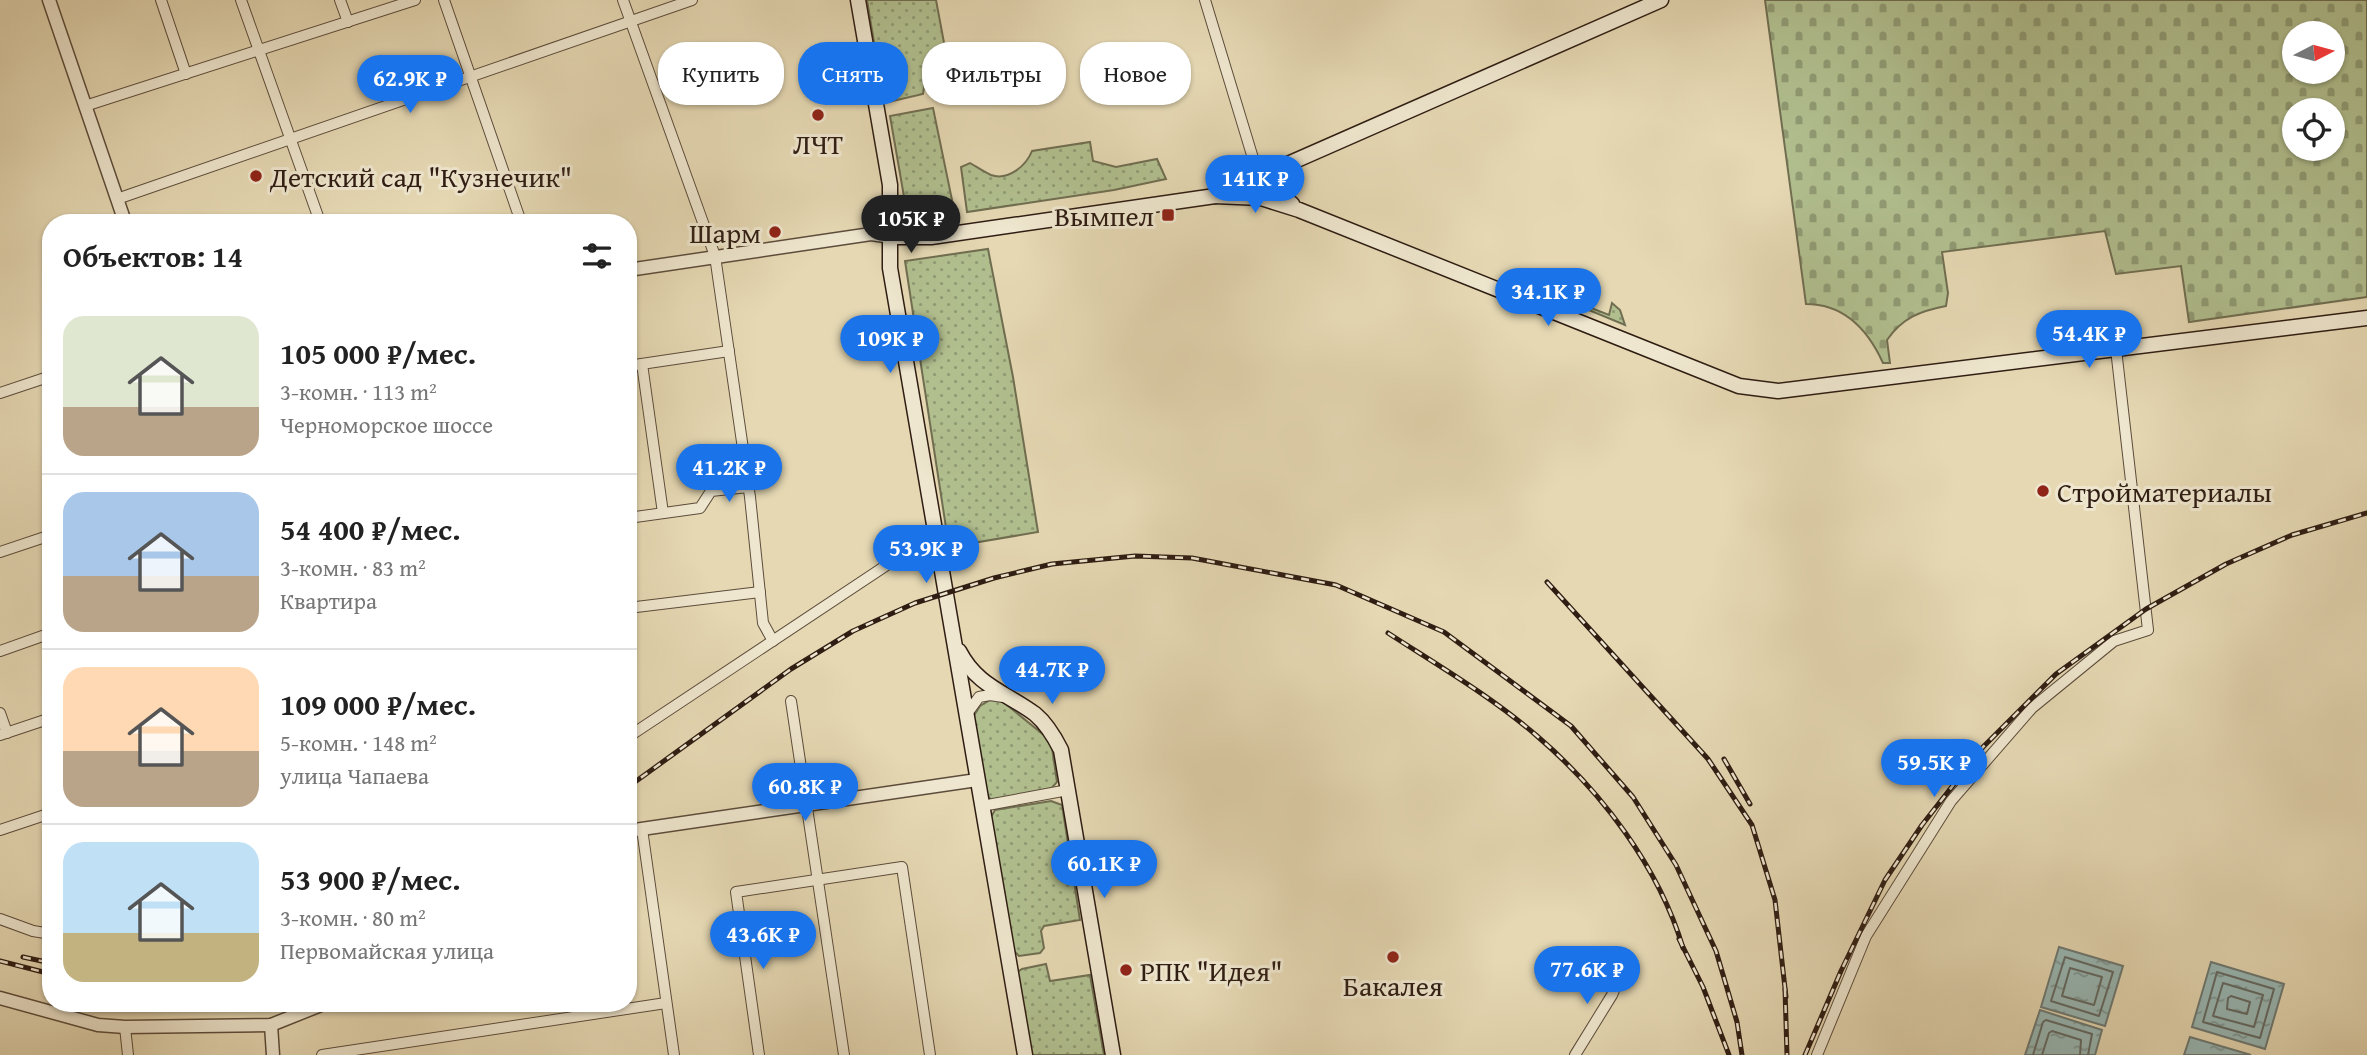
<!DOCTYPE html>
<html lang="ru">
<head>
<meta charset="utf-8">
<style>
  body { margin:0; font-family:"Gentium Book Plus",serif; background:#f6f6f6; color:#222; height:100vh; display:flex; flex-direction:column; font-size:26px; white-space:nowrap }
  * { box-sizing:border-box; margin:0 }
  p { font-size:23px; color:#767676 }
  .icon { flex:none; width:38px; height:38px; fill:none; stroke:currentColor; stroke-width:2; stroke-linecap:round; stroke-linejoin:round }
  .map { position:relative; flex:1; overflow:hidden }
  .panel { position:absolute; left:42px; top:214px; width:595px; height:798px; display:flex; flex-direction:column; background:#fff; border-radius:28px; box-shadow:0 2px 5px #0004 }
  .panel>* { flex:none }
  .banner { position:absolute; left:658px; top:42px; width:665px; height:63px; display:flex; gap:14px }
  .needle { width:46px; rotate:84deg }
  .buttons { position:absolute; left:2282px; top:21px; display:grid; gap:14px }
  .buttons a { display:grid; place-items:center; width:63px; height:63px; border-radius:50%; background:#fff; box-shadow:0 2px 5px #0004; font-size:35px }
  .price { position:absolute; translate:-50% -60px; padding:0 16px; border-radius:24px; background:#1a73e8; color:#fff; font-size:23px; line-height:46px; filter:drop-shadow(0 2px 4px #0008) }
  .price::after { content:''; position:absolute; left:50%; top:42px; width:21px; height:16px; margin-left:-10px; background:inherit; clip-path:polygon(0 0,100% 0,50% 100%) }
  .price.current { background:#222; color:#fff }
  ul { padding:0; list-style:none }
  li { display:flex; align-items:center; gap:21px; height:175px; padding:0 21px }
  li+li { border-top:2px solid #e0e0e0 }
  li span { display:grid; place-items:center; flex:none; width:196px; height:140px; border-radius:21px; color:#555 }
  li>.icon { margin-inline-start:auto }
  span .icon { width:84px; height:84px; fill:#fffc; stroke-width:1 }
  li b { font-size:30px }
  h2 { display:flex; justify-content:space-between; align-items:center; height:84px; padding:0 21px; font-size:30px }
  .pill { padding:0 24px; border-radius:28px; background:#fff; box-shadow:0 2px 5px #0004; font-size:24px; line-height:63px }
  .pill.current { background:#1a73e8; color:#fff }
  .map>svg:first-child { display:block }
  .grass { fill:url(#grass-dots); stroke:#706e51; stroke-width:2 }
  .cemetery { fill:url(#cemetery-stones); stroke:#706e51; stroke-width:2; fill-rule:evenodd }
  .water { fill:url(#water-ripples); stroke:#6e7a74; stroke-width:2 }
  .lines { fill:none; stroke-linecap:round; stroke-linejoin:round }
  .shore { stroke:#646a64; stroke-width:2 }
  .minor-casing { stroke:#5c4c3b; stroke-width:12 }
  .tertiary-casing { stroke:#5c4c3b; stroke-width:15 }
  .secondary-casing { stroke:#2f1d13; stroke-width:17 }
  .minor { stroke:#eee6ce; stroke-width:10 }
  .tertiary { stroke:#eee6ce; stroke-width:12 }
  .secondary { stroke:#eee6ce; stroke-width:14 }
  .rail-casing { stroke:#2f1d13; stroke-width:5 }
  .rail { stroke:#eee6ce; stroke-width:2.5; stroke-dasharray:8; stroke-linecap:butt }
  .poi-dot { fill:#8f2418; stroke:#eee6ce; stroke-width:2.5 }
  .labels { text-anchor:middle; dominant-baseline:central; stroke-width:6; stroke-linejoin:round; paint-order:stroke }
  .poi-label { font-size:28px; fill:#2f1d13; stroke:#eee6ce; text-anchor:start }
</style>
</head>
<body>
<div class="map">
<svg width="2367" height="1055" viewBox="0 0 2367 1055">
  <defs>
    <pattern id="grass-dots" width="8" height="8" patternUnits="userSpaceOnUse" patternTransform="scale(1.75)"><rect width="8" height="8" fill="#b1bf8f"/><path d="M2 2h.1M6 6h.1" fill="none" stroke="#909b74" stroke-width="1.8" stroke-linecap="round"/></pattern>
    <pattern id="cemetery-stones" width="16" height="16" patternUnits="userSpaceOnUse" patternTransform="scale(1.75)"><rect width="16" height="16" fill="#b1bf8f"/><path d="M2 7V4a2 2 0 0 1 4 0v3zM10 15v-3a2 2 0 0 1 4 0v3z" fill="#909b74"/></pattern>
    <pattern id="water-ripples" width="26" height="14" patternUnits="userSpaceOnUse" patternTransform="scale(1.75)"><rect width="26" height="14" fill="#98b8b5"/><path d="M2 4q2-2 4 0t4 0M15 11q2-2 4 0t4 0" fill="none" stroke="#7c9592"/></pattern>
  </defs>
  <rect width="100%" height="100%" fill="#e5d8b3"/>
  <filter id="stains"><feTurbulence type="fractalNoise" baseFrequency=".00286" numOctaves="4"/><feColorMatrix values="0 0 0 0 .2 0 0 0 0 .09 0 0 0 0 .02 0 0 0 .5 -.17"/></filter>
  <radialGradient id="worn" r=".72"><stop offset=".6" stop-color="#630" stop-opacity="0"/><stop offset="1" stop-color="#630" stop-opacity=".3"/></radialGradient>
  <!-- grass -->
  <g class="grass">
    <path d="M 867,0 L 936,0 L 945,48 L 929,56 L 923,94 L 884,103 Z"/>
    <path d="M 933,108 L 957,224 L 957,225 L 921,226 L 907,214 L 890,116 Z"/>
    <path d="M 1090,142 L 1093,161 L 1116,167 L 1157,159 L 1166,179 L 1114,190 L 967,212 L 961,167 L 970,163 C 977,167 984,172 991,175 C 1008,181 1026,166 1032,151 Z"/>
    <path d="M 988,249 L 1013,377 L 1038,532 L 949,547 L 905,261 Z"/>
    <path d="M 1570,274 L 1575,276 L 1582,284 L 1578,297 L 1574,298 L 1573,301 L 1609,315 L 1612,303 L 1620,310 L 1625,325 L 1540,290 Z"/>
    <path d="M 990,700 L 1002,701 L 1045,736 L 1052,748 L 1057,782 L 1049,791 L 993,801 L 985,794 L 973,717 L 980,706 Z"/>
    <path d="M 1051,801 L 1062,805 L 1080,920 L 1044,926 L 1041,931 L 1044,948 L 1040,953 L 1019,956 L 1013,950 L 991,817 L 995,810 Z"/>
    <path d="M 1046,964 L 1050,981 L 1090,975 L 1104,1055 L 1031,1055 L 1016,973 L 1022,969 Z"/>
  </g>
  <!-- cemetery -->
  <path class="cemetery" d="M 1765,0 L 2367,0 L 2367,297 L 2189,322 L 2181,266 L 2116,274 L 2105,231 L 1942,252 L 1948,293 L 1946,306 C 1920,311 1902,318 1887,340 L 1890,363 L 1883,363 C 1868,330 1845,304 1806,304 ZM 2294,33 L 2333,33 L 2333,72 L 2294,72 ZM 2294,110 L 2333,110 L 2333,149 L 2294,149 Z"/>
  <!-- water -->
  <g class="water">
    <path d="M 2059,947 L 2123,966 L 2105,1026 L 2041,1007 Z"/>
    <path d="M 2211,962 L 2284,984 L 2265,1049 L 2192,1027 Z"/>
    <path d="M 2040,1010 L 2102,1030 L 2095,1055 L 2025,1055 Z"/>
    <path d="M 2190,1037 L 2251,1055 L 2184,1055 Z"/>
  </g>
  <g class="lines">
    <!-- shore -->
    <g class="shore">
      <path d="M 2065,957 L 2113,972 L 2099,1016 L 2051,1001 Z"/>
      <path d="M 2070,968 L 2102,977 L 2094,1005 L 2062,996 Z"/>
      <path d="M 2217,972 L 2274,989 L 2260,1038 L 2203,1022 Z"/>
      <path d="M 2223,983 L 2263,995 L 2254,1027 L 2213,1016 Z"/>
      <path d="M 2231,996 L 2250,1002 L 2247,1014 L 2227,1009 L 2228,998 Z"/>
      <path d="M 2033,1055 L 2043,1022 L 2046,1020 L 2092,1034 L 2088,1055"/>
      <path d="M 2042,1055 L 2049,1033 L 2052,1031 L 2081,1040 L 2080,1055"/>
    </g>
    <!-- minor casing -->
    <g class="minor-casing">
      <g id="minor">
        <path d="M 161,0 L 186,74"/>
        <path d="M 241,0 L 320,222"/>
        <path d="M 340,0 L 348,22"/>
        <path d="M 444,0 L 521,222"/>
        <path d="M 623,0 L 715,256 L 750,497 L 763,623 L 773,641"/>
        <path d="M 1205,0 L 1259,178"/>
        <path d="M 85,106 L 415,0"/>
        <path d="M 117,199 L 692,0"/>
        <path d="M 642,364 L 663,513"/>
        <path d="M 628,366 L 729,351"/>
        <path d="M 0,393 L 51,376"/>
        <path d="M 628,518 L 700,508 L 711,491 L 748,487"/>
        <path d="M 0,552 L 51,535"/>
        <path d="M 628,608 L 760,592"/>
        <path d="M 0,651 L 51,633"/>
        <path d="M 791,701 L 844,1055"/>
        <path d="M 0,713 L 7,733"/>
        <path d="M 966,715 L 979,697 L 990,695 L 1003,697"/>
        <path d="M 0,735 L 51,718"/>
        <path d="M 628,737 L 935,533"/>
        <path d="M 982,806 L 1068,790"/>
        <path d="M 48,814 L 51,826"/>
        <path d="M 642,829 L 674,1055"/>
        <path d="M 0,830 L 51,813"/>
        <path d="M 0,919 L 33,931 L 51,934"/>
        <path d="M 125,1027 L 128,1055"/>
        <path d="M 322,1055 L 666,1003"/>
        <path d="M 759,1055 L 736,892 L 902,867 L 930,1055"/>
        <path d="M 1575,1055 L 1612,995 L 1623,969"/>
        <path d="M 1817,1055 L 1866,936 L 1951,801 L 2032,708 L 2114,641 L 2148,630 L 2116,349"/>
      </g>
    </g>
    <!-- tertiary casing -->
    <g class="tertiary-casing">
      <g id="tertiary">
        <path d="M 49,0 L 125,222"/>
        <path d="M 628,270 L 871,234 L 892,237"/>
        <path d="M 628,831 L 977,780"/>
        <path d="M 0,998 L 98,1025 L 125,1027 L 271,1025 L 326,1003"/>
        <path d="M 271,1025 L 273,1055"/>
      </g>
    </g>
    <!-- secondary casing -->
    <g class="secondary-casing">
      <g id="secondary">
        <path d="M 858,0 L 890,185 L 890,268 L 1025,1055"/>
        <path d="M 1259,178 L 1292,204"/>
        <path d="M 1215,196 L 1261,198 L 1299,210 L 1739,386 L 1778,391 L 2367,318"/>
        <path d="M 892,237 L 931,237 L 1215,196 L 1661,0"/>
        <path d="M 959,651 C 977,686 1005,692 1035,714 C 1047,724 1054,736 1061,750 L 1113,1055"/>
      </g>
    </g>
    <!-- minor -->
    <use href="#minor" class="minor"/>
    <!-- tertiary -->
    <use href="#tertiary" class="tertiary"/>
    <!-- secondary -->
    <use href="#secondary" class="secondary"/>
    <!-- rail casing -->
    <g class="rail-casing">
      <g id="rail">
        <path d="M 1547,582 L 1708,759 L 1752,825 L 1775,900 L 1786,997"/>
        <path d="M 1388,633 C 1439,666 1492,697 1537,736 C 1601,791 1659,867 1683,948"/>
        <path d="M 1724,759 L 1750,804"/>
        <path d="M 628,787 L 791,669 L 853,631 L 915,603 L 994,578 L 1052,564 L 1135,556 L 1192,558 L 1336,585 L 1444,632 L 1571,726 L 1633,797 L 1676,865 L 1716,951 L 1737,1022 L 1742,1055"/>
        <path d="M 1679,939 L 1703,987 L 1729,1055"/>
        <path d="M 23,957 L 51,963"/>
        <path d="M 0,961 L 51,974"/>
        <path d="M 1785,989 L 1787,1055"/>
        <path d="M 1805,1055 L 1841,971 L 1885,880 L 1922,825 L 1983,747 L 2056,674 L 2146,609 L 2226,564 L 2292,535 L 2367,513"/>
      </g>
    </g>
    <!-- rail -->
    <use href="#rail" class="rail"/>
  </g>
  <!-- markers -->
  <g class="poi-dot">
    <circle cx="818" cy="115" r="7"/>
    <circle cx="256" cy="176" r="7"/>
    <rect x="1161" y="208" width="14" height="14" rx="3.5"/>
    <circle cx="775" cy="232" r="7"/>
    <circle cx="2043" cy="491" r="7"/>
    <circle cx="1393" cy="957" r="7"/>
    <circle cx="1126" cy="970" r="7"/>
  </g>
  <g class="labels">
    <!-- poi labels -->
    <g class="poi-label">
      <text x="818" y="143" text-anchor="middle">ЛЧТ</text>
      <text x="270" y="176">Детский сад "Кузнечик"</text>
      <text x="1154" y="215" text-anchor="end">Вымпел</text>
      <text x="761" y="232" text-anchor="end">Шарм</text>
      <text x="2057" y="491">Стройматериалы</text>
      <text x="1140" y="970">РПК "Идея"</text>
      <text x="1393" y="985" text-anchor="middle">Бакалея</text>
    </g>
  </g>
  <rect width="100%" height="100%" filter="url(#stains)"/>
  <rect width="100%" height="100%" fill="url(#worn)"/>
</svg>
<div class="buttons">
<a><svg class="needle" viewBox="-14 -14 28 28"><path d="M0-13l5 13h-10z" fill="#e53935"/><path d="M0 13l5-13h-10z" fill="#767676"/></svg></a>
<a><svg class="icon" aria-label="locate" viewBox="0 0 24 24"><circle cx="12" cy="12" r="6"/><path d="M12 2v4M12 18v4M2 12h4M18 12h4"/></svg></a>
</div>
<b class="price" style="left:410px;top:115px">62.9K ₽</b>
<b class="price" style="left:1255px;top:215px">141K ₽</b>
<b class="price current" style="left:911px;top:255px">105K ₽</b>
<b class="price" style="left:1548px;top:328px">34.1K ₽</b>
<b class="price" style="left:2089px;top:370px">54.4K ₽</b>
<b class="price" style="left:890px;top:375px">109K ₽</b>
<b class="price" style="left:729px;top:504px">41.2K ₽</b>
<b class="price" style="left:926px;top:585px">53.9K ₽</b>
<b class="price" style="left:1052px;top:706px">44.7K ₽</b>
<b class="price" style="left:1934px;top:799px">59.5K ₽</b>
<b class="price" style="left:805px;top:823px">60.8K ₽</b>
<b class="price" style="left:1104px;top:900px">60.1K ₽</b>
<b class="price" style="left:763px;top:971px">43.6K ₽</b>
<b class="price" style="left:1587px;top:1006px">77.6K ₽</b>
<div class="banner">
<a class="pill">Купить</a>
<a class="pill current">Снять</a>
<a class="pill">Фильтры</a>
<a class="pill">Новое</a>
</div>
<section class="panel">
<h2>Объектов: 14<svg class="icon" aria-label="filters" viewBox="0 0 24 24"><path d="M4 7h16M4 17h16"/><circle cx="9" cy="7" r="2"/><circle cx="15" cy="17" r="2"/></svg></h2>
<ul>
<li><span style="background:linear-gradient(#dfe7d0 65%,#b9a48a 0)"><svg class="icon" aria-label="home" viewBox="0 0 24 24"><path d="M3 11l9-7 9 7M6 9v11h12V9"/></svg></span><div><b>105 000 ₽/мес.</b><p>3-комн. · 113 m²</p><p>Черноморское шоссе</p></div></li>
<li><span style="background:linear-gradient(#a9c7e8 60%,#b9a48a 0)"><svg class="icon" aria-label="home" viewBox="0 0 24 24"><path d="M3 11l9-7 9 7M6 9v11h12V9"/></svg></span><div><b>54 400 ₽/мес.</b><p>3-комн. · 83 m²</p><p>Квартира</p></div></li>
<li><span style="background:linear-gradient(#ffd9b3 60%,#b9a48a 0)"><svg class="icon" aria-label="home" viewBox="0 0 24 24"><path d="M3 11l9-7 9 7M6 9v11h12V9"/></svg></span><div><b>109 000 ₽/мес.</b><p>5-комн. · 148 m²</p><p>улица Чапаева</p></div></li>
<li><span style="background:linear-gradient(#bfe0f5 65%,#c2b280 0)"><svg class="icon" aria-label="home" viewBox="0 0 24 24"><path d="M3 11l9-7 9 7M6 9v11h12V9"/></svg></span><div><b>53 900 ₽/мес.</b><p>3-комн. · 80 m²</p><p>Первомайская улица</p></div></li>
</ul>
</section>
</div>
</body>
</html>
